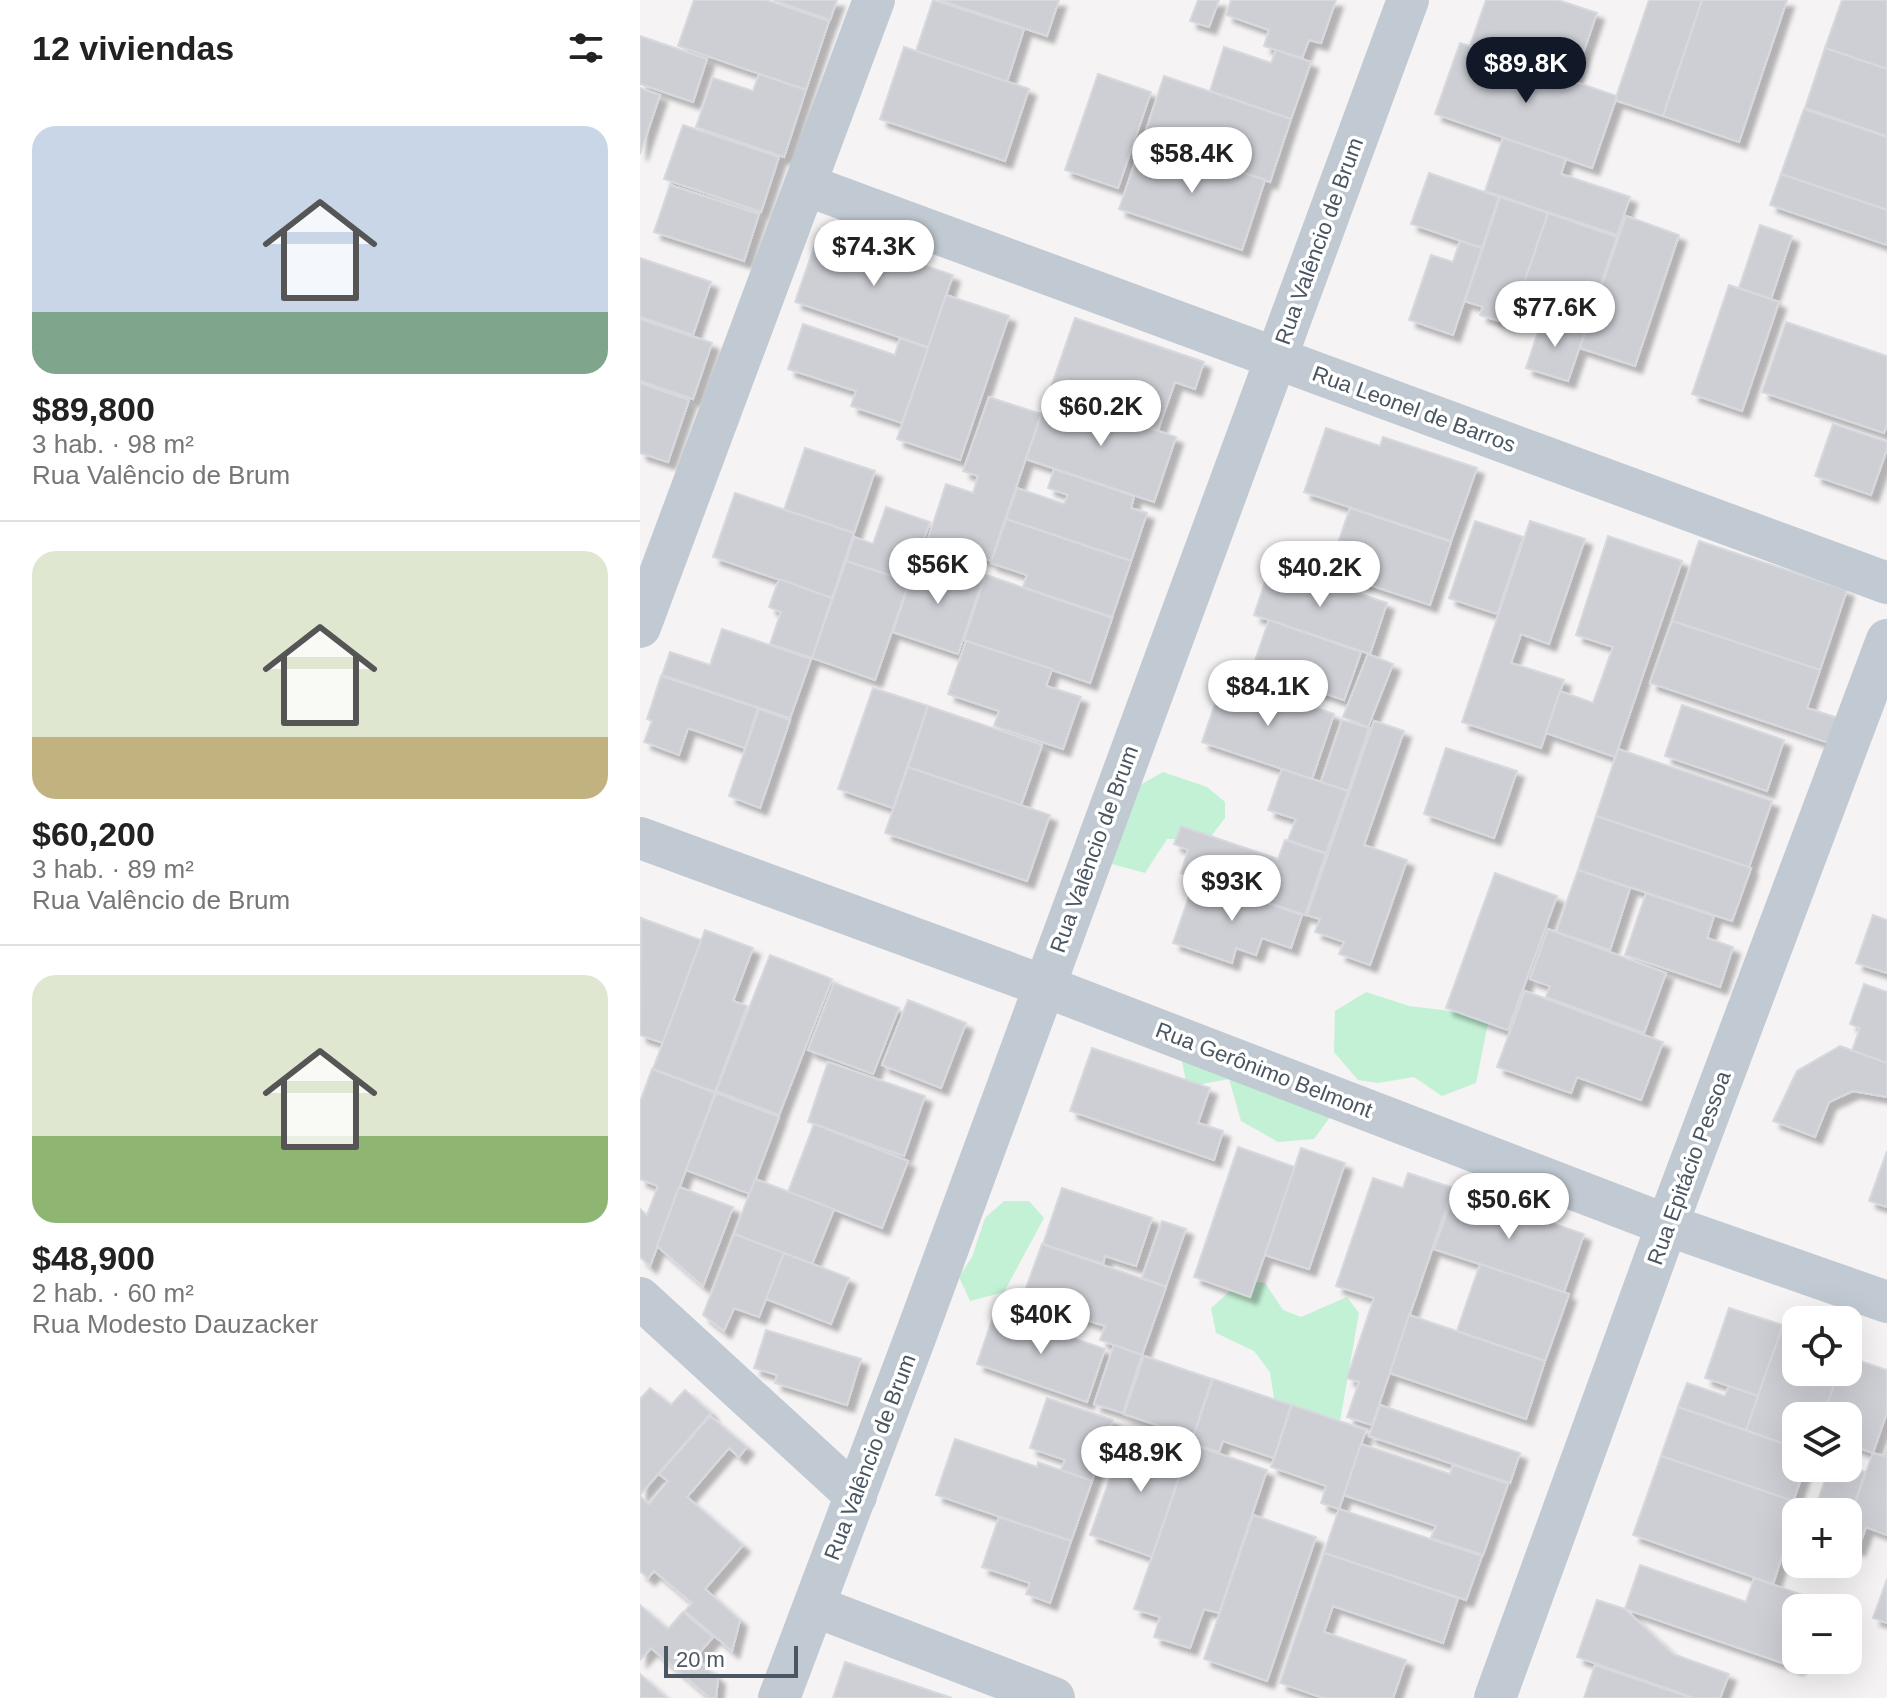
<!DOCTYPE html>
<html lang="es">
<head>
<meta charset="utf-8">
<style>
  body { margin:0; font-family:Arial,sans-serif; background:#f2f2f2; color:#222; height:100vh; display:flex; flex-direction:column; font-size:30px; white-space:nowrap }
  * { box-sizing:border-box; margin:0 }
  p { font-size:26px; color:#767676 }
  .icon { flex:none; width:44px; height:44px; fill:none; stroke:currentColor; stroke-width:2; stroke-linecap:round; stroke-linejoin:round }
  .map { position:relative; flex:1; overflow:hidden }
  .details { display:flex; flex-direction:column; background:#fff; width:640px }
  .details>* { flex:none }
  .tools { position:absolute; left:1142px; top:1306px; display:grid; gap:16px }
  .tools a { display:grid; place-items:center; width:80px; height:80px; border-radius:16px; background:#fff; box-shadow:0 8px 32px #0002; font-size:40px }
  .scale { position:absolute; left:24px; bottom:20px; width:134px; box-sizing:border-box; padding-left:8px; border:4px solid #4a5661; border-top:0; font-size:22px; line-height:28px; white-space:nowrap; color:#4a5661; -webkit-text-stroke:6px #fff; paint-order:stroke }
  .price { position:absolute; translate:-50% -68px; padding:0 18px; border-radius:28px; background:#fff; color:#222; font-size:26px; line-height:52px; filter:drop-shadow(0 2px 4px #0008) }
  .price::after { content:''; position:absolute; left:50%; top:48px; width:24px; height:18px; margin-left:-12px; background:inherit; clip-path:polygon(0 0,100% 0,50% 100%) }
  .price.selected { background:#111827; color:#fff }
  ul { padding:0; list-style:none }
  li { display:grid; align-content:center; gap:16px; height:424px; padding:0 32px }
  li+li { border-top:2px solid #e0e0e0 }
  li span { display:grid; place-items:center; height:248px; border-radius:24px; color:#555 }
  li>.icon { margin-inline-start:auto }
  span .icon { width:144px; height:144px; fill:#fffc; stroke-width:1 }
  li b { font-size:34px }
  h2 { display:flex; justify-content:space-between; align-items:center; height:96px; padding:0 32px; font-size:34px }
  main { display:flex; flex:1; min-height:0 }
  .map>svg:first-child { display:block }
  .green { fill:#c3f1d5 }
  .building { fill:#cdcfd5; stroke:#d7d9de; stroke-width:2; filter:url(#shadow) }
  .lines { fill:none; stroke-linecap:round; stroke-linejoin:round }
  .minor { stroke:#c1cad2; stroke-width:42 }
  .labels { text-anchor:middle; dominant-baseline:central; stroke-width:7; stroke-linejoin:round; paint-order:stroke }
  .street-label { font-size:22px; fill:#4a5661; stroke:#fff }
</style>
</head>
<body>
<main>
<section class="details">
<h2>12 viviendas<svg class="icon" aria-label="filters" viewBox="0 0 24 24"><path d="M4 7h16M4 17h16"/><circle cx="9" cy="7" r="2"/><circle cx="15" cy="17" r="2"/></svg></h2>
<ul>
<li><span style="background:linear-gradient(#c9d6e8 75%,#7fa58c 0)"><svg class="icon" aria-label="home" viewBox="0 0 24 24"><path d="M3 11l9-7 9 7M6 9v11h12V9"/></svg></span><div><b>$89,800</b><p>3 hab. · 98 m²</p><p>Rua Valêncio de Brum</p></div></li>
<li><span style="background:linear-gradient(#dfe7d0 75%,#c2b280 0)"><svg class="icon" aria-label="home" viewBox="0 0 24 24"><path d="M3 11l9-7 9 7M6 9v11h12V9"/></svg></span><div><b>$60,200</b><p>3 hab. · 89 m²</p><p>Rua Valêncio de Brum</p></div></li>
<li><span style="background:linear-gradient(#dfe7d0 65%,#8fb573 0)"><svg class="icon" aria-label="home" viewBox="0 0 24 24"><path d="M3 11l9-7 9 7M6 9v11h12V9"/></svg></span><div><b>$48,900</b><p>2 hab. · 60 m²</p><p>Rua Modesto Dauzacker</p></div></li>
</ul>
</section>
<div class="map">
<svg width="1247" height="1698" viewBox="0 0 1247 1698">
  <defs>
    <filter id="shadow"><feDropShadow dx="7" dy="7" stdDeviation="2" flood-color="#0004"/></filter>
  </defs>
  <rect width="100%" height="100%" fill="#f5f3f3"/>
  <!-- green -->
  <g class="green">
    <path d="M 523,772 L 567,787 L 585,802 L 585,818 L 569,839 L 527,839 L 505,873 L 472,864 L 476,825 L 502,784 Z"/>
    <path d="M 726,992 L 769,1006 L 819,1012 L 848,1023 L 836,1083 L 802,1096 L 774,1077 L 738,1083 L 718,1080 L 694,1052 L 695,1011 Z"/>
    <path d="M 541,1056 L 701,1102 L 674,1139 L 638,1142 L 601,1121 L 589,1079 L 547,1087 Z"/>
    <path d="M 364,1201 L 389,1201 L 404,1218 L 364,1292 L 330,1301 L 319,1277 L 332,1257 L 345,1218 Z"/>
    <path d="M 603,1280 L 625,1283 L 643,1310 L 661,1317 L 707,1297 L 719,1313 L 700,1421 L 675,1433 L 646,1421 L 635,1405 L 630,1372 L 614,1351 L 576,1333 L 571,1308 Z"/>
  </g>
  <!-- building -->
  <g class="building">
    <path d="M 54,0 L 126,0 L 189,21 L 166,90 L 38,46 Z"/>
    <path d="M 133,0 L 197,0 L 190,20 Z"/>
    <path d="M 293,0 L 384,29 L 367,82 L 276,51 Z"/>
    <path d="M 299,0 L 419,0 L 407,36 Z"/>
    <path d="M 558,0 L 579,0 L 569,27 L 550,21 Z"/>
    <path d="M 591,0 L 696,0 L 681,43 L 669,40 L 662,58 L 624,46 L 629,30 L 586,15 Z"/>
    <path d="M 846,0 L 918,0 L 957,13 L 933,82 L 830,46 Z"/>
    <path d="M 1009,0 L 1062,0 L 1023,116 L 975,100 Z"/>
    <path d="M 1062,0 L 1147,0 L 1099,142 L 1023,116 Z"/>
    <path d="M 1202,0 L 1247,0 L 1247,69 L 1185,48 Z"/>
    <path d="M 0,36 L 67,59 L 53,102 L 0,84 Z"/>
    <path d="M 820,43 L 977,96 L 952,168 L 795,114 Z"/>
    <path d="M 264,47 L 389,89 L 365,161 L 240,119 Z"/>
    <path d="M 584,47 L 631,63 L 636,50 L 671,62 L 651,119 L 570,91 Z"/>
    <path d="M 1185,48 L 1247,69 L 1247,136 L 1165,108 Z"/>
    <path d="M 119,74 L 166,90 L 144,157 L 56,127 L 73,78 L 113,91 Z"/>
    <path d="M 458,74 L 511,92 L 478,188 L 425,170 Z"/>
    <path d="M 524,76 L 651,119 L 630,182 L 503,139 Z"/>
    <path d="M 0,88 L 20,95 L 0,154 Z"/>
    <path d="M 1164,109 L 1247,137 L 1247,210 L 1141,174 Z"/>
    <path d="M 43,125 L 139,157 L 121,212 L 24,179 Z"/>
    <path d="M 863,138 L 926,159 L 921,174 L 990,197 L 977,235 L 845,191 Z"/>
    <path d="M 503,139 L 625,180 L 602,250 L 479,209 Z"/>
    <path d="M 789,173 L 859,197 L 842,248 L 771,224 Z"/>
    <path d="M 1141,174 L 1247,210 L 1247,245 L 1130,205 Z"/>
    <path d="M 30,185 L 119,214 L 104,261 L 14,232 Z"/>
    <path d="M 860,197 L 908,213 L 870,324 L 840,315 L 843,307 L 825,301 Z"/>
    <path d="M 908,213 L 977,237 L 948,322 L 879,298 Z"/>
    <path d="M 986,216 L 1039,235 L 995,366 L 940,348 Z"/>
    <path d="M 1120,225 L 1152,236 L 1131,299 L 1099,288 Z"/>
    <path d="M 180,230 L 313,275 L 288,347 L 155,302 Z"/>
    <path d="M 820,241 L 842,248 L 813,335 L 769,320 L 791,255 L 813,262 Z"/>
    <path d="M 0,258 L 71,282 L 53,335 L 0,317 Z"/>
    <path d="M 1089,285 L 1139,302 L 1102,411 L 1052,394 Z"/>
    <path d="M 306,295 L 369,316 L 320,460 L 257,439 Z"/>
    <path d="M 903,317 L 945,331 L 928,381 L 886,368 Z"/>
    <path d="M 435,318 L 564,362 L 555,389 L 535,382 L 518,430 L 409,393 Z"/>
    <path d="M 0,319 L 72,343 L 53,399 L 0,381 Z"/>
    <path d="M 1146,322 L 1247,356 L 1247,425 L 1244,433 L 1122,392 Z"/>
    <path d="M 163,324 L 255,355 L 260,338 L 288,348 L 262,423 L 211,406 L 216,391 L 148,369 Z"/>
    <path d="M 0,383 L 49,400 L 28,462 L 0,453 Z"/>
    <path d="M 409,393 L 536,437 L 514,502 L 386,459 Z"/>
    <path d="M 349,397 L 401,414 L 351,561 L 288,539 L 306,484 L 333,493 L 338,476 L 323,471 Z"/>
    <path d="M 1193,424 L 1247,442 L 1247,449 L 1231,495 L 1175,476 Z"/>
    <path d="M 686,428 L 740,446 L 743,437 L 837,468 L 811,541 L 664,492 Z"/>
    <path d="M 165,448 L 235,471 L 214,533 L 144,510 Z"/>
    <path d="M 414,469 L 494,496 L 491,508 L 507,513 L 491,561 L 366,519 L 377,488 L 424,504 L 428,495 L 408,488 Z"/>
    <path d="M 95,493 L 214,533 L 192,598 L 73,557 Z"/>
    <path d="M 246,507 L 290,522 L 269,581 L 206,561 L 214,537 L 233,544 Z"/>
    <path d="M 710,508 L 811,542 L 790,605 L 715,580 L 726,549 L 699,540 Z"/>
    <path d="M 366,519 L 491,561 L 472,617 L 383,587 L 387,575 L 351,563 Z"/>
    <path d="M 835,521 L 883,537 L 857,614 L 809,598 Z"/>
    <path d="M 890,521 L 945,539 L 909,644 L 881,634 L 871,663 L 924,680 L 901,748 L 822,722 Z"/>
    <path d="M 968,536 L 1042,561 L 975,757 L 906,733 L 920,691 L 953,703 L 973,647 L 936,635 Z"/>
    <path d="M 1059,541 L 1207,590 L 1180,670 L 1032,621 Z"/>
    <path d="M 278,557 L 343,579 L 318,654 L 253,632 Z"/>
    <path d="M 206,561 L 269,582 L 235,680 L 172,658 Z"/>
    <path d="M 631,564 L 747,603 L 730,654 L 614,615 Z"/>
    <path d="M 346,575 L 472,618 L 450,683 L 324,640 Z"/>
    <path d="M 139,579 L 192,598 L 172,658 L 130,644 L 141,612 L 129,607 Z"/>
    <path d="M 629,620 L 721,652 L 704,700 L 612,669 Z"/>
    <path d="M 1032,621 L 1180,670 L 1167,708 L 1198,718 L 1189,743 L 1010,683 Z"/>
    <path d="M 82,629 L 171,659 L 150,718 L 22,675 L 30,652 L 70,665 Z"/>
    <path d="M 326,641 L 412,669 L 406,686 L 441,697 L 423,749 L 354,726 L 359,711 L 308,694 Z"/>
    <path d="M 728,654 L 753,664 L 728,727 L 703,717 Z"/>
    <path d="M 21,676 L 118,708 L 105,748 L 48,728 L 39,755 L 4,742 L 12,721 L 7,719 Z"/>
    <path d="M 584,677 L 694,714 L 672,779 L 562,742 Z"/>
    <path d="M 233,688 L 288,706 L 253,808 L 198,789 Z"/>
    <path d="M 1042,705 L 1144,740 L 1127,791 L 1025,756 Z"/>
    <path d="M 288,706 L 402,745 L 381,805 L 268,767 Z"/>
    <path d="M 119,709 L 150,720 L 120,808 L 89,796 Z"/>
    <path d="M 702,720 L 729,728 L 708,791 L 681,782 Z"/>
    <path d="M 734,721 L 764,731 L 724,845 L 767,860 L 730,965 L 699,954 L 704,942 L 675,932 L 680,919 L 667,915 Z"/>
    <path d="M 806,748 L 877,771 L 854,838 L 784,814 Z"/>
    <path d="M 978,749 L 1132,801 L 1109,867 L 956,816 Z"/>
    <path d="M 268,767 L 410,815 L 387,881 L 245,833 Z"/>
    <path d="M 642,769 L 708,791 L 686,853 L 648,840 L 656,819 L 628,810 Z"/>
    <path d="M 956,816 L 1111,868 L 1092,921 L 938,870 Z"/>
    <path d="M 541,826 L 638,859 L 645,840 L 686,854 L 665,915 L 541,873 L 548,850 L 534,844 Z"/>
    <path d="M 938,870 L 990,888 L 970,950 L 916,932 Z"/>
    <path d="M 855,873 L 917,896 L 868,1030 L 806,1008 Z"/>
    <path d="M 555,879 L 662,915 L 651,948 L 622,938 L 616,955 L 596,948 L 592,963 L 533,943 Z"/>
    <path d="M 1006,893 L 1074,916 L 1067,938 L 1093,947 L 1080,987 L 985,955 Z"/>
    <path d="M 1233,915 L 1247,920 L 1247,973 L 1216,963 Z"/>
    <path d="M 1,918 L 61,940 L 23,1043 L 0,1035 Z"/>
    <path d="M 908,929 L 1026,973 L 1004,1033 L 906,997 L 910,986 L 890,979 Z"/>
    <path d="M 65,930 L 113,948 L 93,1001 L 107,1006 L 75,1092 L 13,1069 Z"/>
    <path d="M 130,955 L 192,979 L 139,1115 L 76,1091 Z"/>
    <path d="M 194,983 L 259,1008 L 233,1074 L 168,1050 Z"/>
    <path d="M 1224,984 L 1247,992 L 1247,1063 L 1212,1051 L 1220,1028 L 1210,1024 Z"/>
    <path d="M 885,991 L 1023,1042 L 1001,1100 L 937,1077 L 931,1093 L 857,1067 Z"/>
    <path d="M 268,1000 L 326,1023 L 301,1088 L 242,1065 Z"/>
    <path d="M 1200,1046 L 1247,1063 L 1247,1097 L 1213,1091 L 1189,1102 L 1175,1137 L 1133,1121 L 1157,1071 Z"/>
    <path d="M 452,1048 L 570,1088 L 558,1123 L 583,1131 L 574,1160 L 430,1111 Z"/>
    <path d="M 188,1062 L 285,1096 L 264,1156 L 168,1122 Z"/>
    <path d="M 12,1069 L 75,1093 L 10,1266 L 0,1257 L 0,1209 L 7,1215 L 18,1186 L 0,1179 L 0,1102 Z"/>
    <path d="M 76,1093 L 139,1117 L 110,1194 L 46,1170 Z"/>
    <path d="M 174,1124 L 268,1161 L 242,1228 L 148,1192 Z"/>
    <path d="M 598,1147 L 655,1167 L 610,1297 L 554,1277 Z"/>
    <path d="M 661,1148 L 705,1163 L 669,1269 L 625,1255 Z"/>
    <path d="M 1247,1151 L 1247,1207 L 1229,1201 Z"/>
    <path d="M 768,1173 L 813,1188 L 732,1425 L 707,1417 L 719,1382 L 707,1378 L 734,1298 L 696,1286 L 733,1178 L 763,1188 Z"/>
    <path d="M 115,1179 L 194,1209 L 172,1264 L 94,1234 Z"/>
    <path d="M 39,1187 L 93,1207 L 63,1286 L 17,1246 Z"/>
    <path d="M 422,1188 L 512,1218 L 496,1266 L 465,1256 L 463,1264 L 403,1244 Z"/>
    <path d="M 815,1190 L 944,1234 L 924,1292 L 794,1249 Z"/>
    <path d="M 522,1221 L 546,1229 L 526,1286 L 502,1278 Z"/>
    <path d="M 94,1234 L 144,1253 L 119,1317 L 94,1308 L 84,1331 L 63,1315 Z"/>
    <path d="M 402,1244 L 526,1287 L 502,1355 L 460,1340 L 465,1326 L 382,1299 Z"/>
    <path d="M 144,1253 L 209,1278 L 191,1324 L 126,1299 Z"/>
    <path d="M 840,1264 L 929,1294 L 905,1361 L 817,1331 Z"/>
    <path d="M 1089,1308 L 1143,1325 L 1118,1396 L 1065,1378 Z"/>
    <path d="M 355,1311 L 465,1349 L 447,1402 L 337,1364 Z"/>
    <path d="M 769,1315 L 905,1361 L 886,1419 L 750,1373 Z"/>
    <path d="M 1143,1325 L 1156,1330 L 1156,1372 L 1199,1372 L 1183,1416 L 1156,1416 L 1156,1448 L 1106,1430 Z"/>
    <path d="M 126,1330 L 221,1359 L 207,1405 L 135,1383 L 137,1375 L 114,1368 Z"/>
    <path d="M 474,1345 L 502,1355 L 483,1413 L 454,1404 Z"/>
    <path d="M 504,1356 L 572,1379 L 553,1437 L 484,1414 Z"/>
    <path d="M 1208,1357 L 1247,1370 L 1247,1412 L 1233,1453 L 1208,1444 L 1208,1416 L 1183,1416 L 1199,1372 L 1208,1372 Z"/>
    <path d="M 573,1379 L 651,1405 L 634,1458 L 583,1441 L 579,1452 L 551,1443 Z"/>
    <path d="M 1047,1383 L 1085,1396 L 1089,1386 L 1118,1396 L 1106,1430 L 1038,1407 Z"/>
    <path d="M 10,1388 L 31,1405 L 45,1390 L 71,1413 L 0,1495 L 0,1399 Z"/>
    <path d="M 407,1398 L 473,1420 L 452,1481 L 421,1470 L 425,1460 L 390,1448 Z"/>
    <path d="M 652,1405 L 726,1430 L 699,1509 L 681,1503 L 686,1486 L 631,1467 Z"/>
    <path d="M 740,1405 L 880,1453 L 870,1483 L 729,1436 Z"/>
    <path d="M 1038,1407 L 1156,1448 L 1156,1468 L 1165,1468 L 1153,1501 L 1021,1456 Z"/>
    <path d="M 70,1416 L 107,1447 L 99,1457 L 89,1448 L 47,1497 L 103,1545 L 65,1589 L 100,1620 L 92,1651 L 45,1611 L 52,1603 L 14,1571 L 8,1578 L 0,1571 L 0,1499 L 1,1497 L 9,1504 L 28,1481 L 19,1474 Z"/>
    <path d="M 505,1429 L 550,1444 L 512,1557 L 450,1535 L 476,1461 L 492,1467 Z"/>
    <path d="M 315,1439 L 397,1467 L 398,1462 L 452,1481 L 431,1541 L 296,1495 Z"/>
    <path d="M 551,1444 L 627,1470 L 579,1613 L 564,1609 L 550,1648 L 514,1637 L 520,1617 L 494,1609 Z"/>
    <path d="M 721,1444 L 810,1474 L 813,1465 L 868,1484 L 843,1555 L 791,1538 L 796,1526 L 704,1495 Z"/>
    <path d="M 1247,1447 L 1247,1535 L 1226,1527 L 1218,1549 L 1208,1545 L 1208,1523 L 1233,1453 L 1244,1456 Z"/>
    <path d="M 1021,1456 L 1153,1501 L 1185,1512 L 1156,1512 L 1156,1557 L 1143,1553 L 1133,1584 L 993,1535 Z"/>
    <path d="M 1208,1466 L 1225,1472 L 1209,1520 L 1208,1512 L 1185,1512 L 1175,1509 L 1189,1468 L 1208,1468 Z"/>
    <path d="M 699,1509 L 842,1556 L 826,1600 L 684,1553 Z"/>
    <path d="M 613,1515 L 676,1537 L 627,1681 L 564,1659 Z"/>
    <path d="M 359,1517 L 431,1541 L 410,1603 L 386,1594 L 390,1583 L 342,1567 Z"/>
    <path d="M 684,1553 L 818,1598 L 803,1643 L 693,1606 L 684,1632 L 766,1660 L 753,1698 L 683,1698 L 640,1683 Z"/>
    <path d="M 1000,1565 L 1106,1602 L 1114,1578 L 1180,1601 L 1177,1608 L 1156,1608 L 1156,1660 L 1159,1660 L 1157,1668 L 985,1609 Z"/>
    <path d="M 1247,1579 L 1247,1623 L 1233,1618 Z"/>
    <path d="M 957,1600 L 985,1609 L 1033,1654 L 1089,1674 L 1080,1698 L 1054,1698 L 937,1657 Z"/>
    <path d="M 0,1605 L 28,1629 L 43,1612 L 73,1637 L 55,1658 L 78,1678 L 76,1698 L 70,1698 L 11,1648 L 0,1660 Z"/>
    <path d="M 205,1662 L 312,1698 L 193,1698 Z"/>
    <path d="M 955,1665 L 1052,1698 L 944,1698 Z"/>
    <path d="M 0,1674 L 27,1698 L 0,1698 Z"/>
  </g>
  <g class="lines">
    <!-- minor -->
    <g class="minor">
      <path d="M 166,185 L 1247,583"/>
      <path d="M 0,627 L 234,0"/>
      <path d="M 0,838 L 404,986 L 1027,1225 L 1247,1302"/>
      <path d="M 0,1298 L 216,1496"/>
      <path d="M 174,1606 L 414,1698"/>
      <path d="M 139,1698 L 276,1335 L 768,0"/>
      <path d="M 855,1698 L 1027,1225 L 1247,640"/>
    </g>
  </g>
  <g class="labels">
    <!-- street labels -->
    <g class="street-label">
      <text transform="translate(679 241) rotate(-70)">Rua Valêncio de Brum</text>
      <text transform="translate(774 409) rotate(20)">Rua Leonel de Barros</text>
      <text transform="translate(454 849) rotate(-70)">Rua Valêncio de Brum</text>
      <text transform="translate(624 1070) rotate(21)">Rua Gerônimo Belmont</text>
      <text transform="translate(1049 1168) rotate(-70)">Rua Epitácio Pessoa</text>
      <text transform="translate(230 1457) rotate(-69)">Rua Valêncio de Brum</text>
    </g>
  </g>
</svg>
<div class="tools">
<a><svg class="icon" aria-label="locate" viewBox="0 0 24 24"><circle cx="12" cy="12" r="6"/><path d="M12 2v4M12 18v4M2 12h4M18 12h4"/></svg></a>
<a><svg class="icon" aria-label="layers" viewBox="0 0 24 24"><path d="M12 4l9 5-9 5-9-5zM3 14l9 5 9-5"/></svg></a>
<a>+</a>
<a>−</a>
</div>
<div class="scale">20 m</div>
<b class="price selected" style="left:886px;top:105px">$89.8K</b>
<b class="price" style="left:552px;top:195px">$58.4K</b>
<b class="price" style="left:234px;top:288px">$74.3K</b>
<b class="price" style="left:915px;top:349px">$77.6K</b>
<b class="price" style="left:461px;top:448px">$60.2K</b>
<b class="price" style="left:298px;top:606px">$56K</b>
<b class="price" style="left:680px;top:609px">$40.2K</b>
<b class="price" style="left:628px;top:728px">$84.1K</b>
<b class="price" style="left:592px;top:923px">$93K</b>
<b class="price" style="left:869px;top:1241px">$50.6K</b>
<b class="price" style="left:401px;top:1356px">$40K</b>
<b class="price" style="left:501px;top:1494px">$48.9K</b>
</div>
</main>
</body>
</html>
